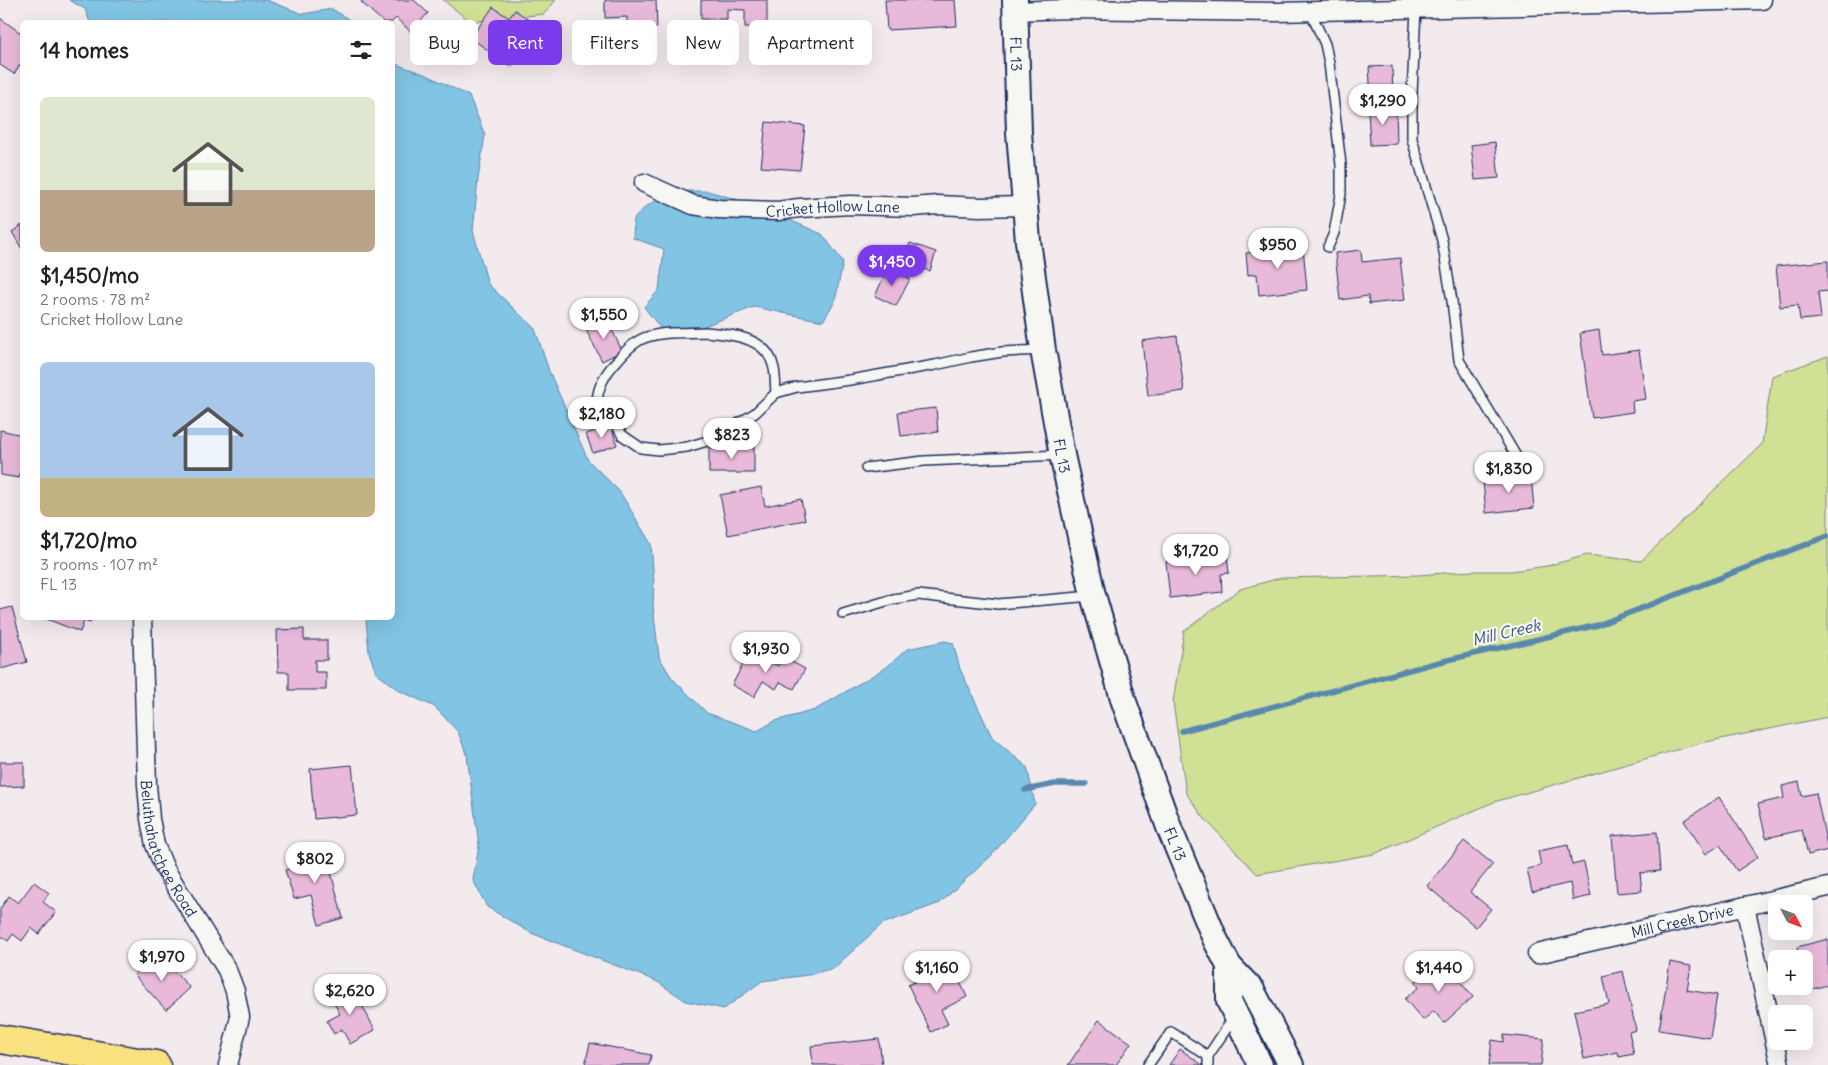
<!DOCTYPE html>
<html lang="en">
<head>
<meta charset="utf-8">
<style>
  body { margin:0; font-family:Delius,sans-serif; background:#f2f2f2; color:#222; height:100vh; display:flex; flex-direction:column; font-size:19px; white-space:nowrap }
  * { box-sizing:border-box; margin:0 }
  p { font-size:16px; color:#767676 }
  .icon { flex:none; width:28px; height:28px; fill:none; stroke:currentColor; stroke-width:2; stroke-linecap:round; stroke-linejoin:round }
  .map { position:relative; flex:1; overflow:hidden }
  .panel { position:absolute; left:20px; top:20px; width:375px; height:600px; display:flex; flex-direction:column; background:#fff; border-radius:8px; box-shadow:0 5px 20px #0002 }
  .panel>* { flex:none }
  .guide { position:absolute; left:410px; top:20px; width:475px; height:45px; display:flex; gap:10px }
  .needle { width:32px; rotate:131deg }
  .tools { position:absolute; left:1768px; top:895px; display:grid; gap:10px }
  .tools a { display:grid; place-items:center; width:45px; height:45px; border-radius:8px; background:#fff; box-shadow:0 5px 20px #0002; font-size:25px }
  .price { position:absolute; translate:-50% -42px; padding:0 11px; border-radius:18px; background:#fff; color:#222; font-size:16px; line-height:32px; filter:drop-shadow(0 1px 2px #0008) }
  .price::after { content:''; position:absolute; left:50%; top:30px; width:15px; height:11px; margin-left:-8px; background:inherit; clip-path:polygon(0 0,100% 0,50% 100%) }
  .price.on { background:#7c3aed; color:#fff }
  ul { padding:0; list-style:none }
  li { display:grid; align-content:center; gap:10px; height:265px; padding:0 20px }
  li span { display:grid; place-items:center; height:155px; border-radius:8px; color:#555 }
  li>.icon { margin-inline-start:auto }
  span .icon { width:90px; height:90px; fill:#fffc; stroke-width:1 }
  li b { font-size:21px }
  h2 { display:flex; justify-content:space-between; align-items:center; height:60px; padding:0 20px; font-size:21px }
  .pill { padding:0 18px; border-radius:8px; background:#fff; box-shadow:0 5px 20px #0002; font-size:18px; line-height:45px }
  .pill.on { background:#7c3aed; color:#fff }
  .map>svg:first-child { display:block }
  .green { fill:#d0e094; stroke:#768879 }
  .water { fill:#82c4e3; stroke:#5988ae }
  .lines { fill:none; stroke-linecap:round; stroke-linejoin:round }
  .stream { stroke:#5988ae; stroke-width:5.5 }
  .building { fill:#e9b9d9; stroke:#1b2f5e }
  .service-casing { stroke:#1b2f5e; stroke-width:12 }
  .minor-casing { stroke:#1b2f5e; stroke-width:21 }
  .secondary-casing { stroke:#1b2f5e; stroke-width:28 }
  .primary-casing { stroke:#1b2f5e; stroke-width:31 }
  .service { stroke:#f6f6f2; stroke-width:9 }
  .minor { stroke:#f6f6f2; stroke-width:18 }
  .secondary { stroke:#f6f6f2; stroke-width:24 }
  .primary { stroke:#fae180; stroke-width:28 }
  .labels { text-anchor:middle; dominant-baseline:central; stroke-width:4.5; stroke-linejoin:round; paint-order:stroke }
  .street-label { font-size:15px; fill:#1b2f5e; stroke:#f6f6f2 }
  .water-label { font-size:16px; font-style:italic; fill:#35547f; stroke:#f6f6f2 }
</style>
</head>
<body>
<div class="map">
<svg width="1828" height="1065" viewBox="0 0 1828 1065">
  <rect width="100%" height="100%" fill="#f3eaed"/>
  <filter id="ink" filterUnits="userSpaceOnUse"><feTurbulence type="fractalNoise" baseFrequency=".02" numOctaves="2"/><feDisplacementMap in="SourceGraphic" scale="10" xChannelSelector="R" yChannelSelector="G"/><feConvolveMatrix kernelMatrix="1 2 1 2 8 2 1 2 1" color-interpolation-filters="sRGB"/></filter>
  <g filter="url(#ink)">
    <!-- green -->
    <g class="green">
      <path d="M 443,0 L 556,0 L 544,14 L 471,22 Z"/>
      <path d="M 1828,356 L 1828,717 L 1701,743 L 1494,802 L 1374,854 L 1257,874 L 1204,818 L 1186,793 L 1173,702 L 1184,631 L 1240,589 L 1280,578 L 1418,575 L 1472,571 L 1512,571 L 1547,566 L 1587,555 L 1641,561 L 1762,444 L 1772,376 Z"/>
    </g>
    <!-- water -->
    <g class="water">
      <path d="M 69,0 L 266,0 L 303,14 L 332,9 L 353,22 L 90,22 L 85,9 Z"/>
      <path d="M 393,63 L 427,75 L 469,96 L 485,135 L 478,179 L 473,231 L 488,284 L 535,329 L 549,371 L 588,460 L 620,492 L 651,544 L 654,582 L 653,606 L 659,657 L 672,678 L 707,713 L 757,731 L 775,721 L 815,710 L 887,667 L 907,649 L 945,641 L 953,643 L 960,669 L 992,737 L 1027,767 L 1035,804 L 991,856 L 940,903 L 882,924 L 834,968 L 808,975 L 762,981 L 724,1009 L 686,1001 L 656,981 L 531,933 L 487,907 L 473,880 L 479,846 L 467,755 L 458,732 L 435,707 L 398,690 L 376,673 L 369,652 L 366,620 L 366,618 L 392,618 Z"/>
      <path d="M 673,191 L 708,191 L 752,204 L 822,234 L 843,262 L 835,301 L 823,321 L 754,307 L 694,330 L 668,338 L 644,307 L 659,290 L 664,249 L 633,238 L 634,219 L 645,207 Z"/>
    </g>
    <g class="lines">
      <!-- stream -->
      <g class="stream">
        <path d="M 1182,731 L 1435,663 L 1598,625 L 1828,536"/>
        <path d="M 1025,790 L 1055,784 L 1086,784"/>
      </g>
    </g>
    <!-- building -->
    <g class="building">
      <path d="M 363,0 L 414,0 L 428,13 L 411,32 L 396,18 L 392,22 L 383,22 L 361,2 Z"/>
      <path d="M 605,0 L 656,0 L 657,28 L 627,29 L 627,17 L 605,18 Z"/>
      <path d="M 701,0 L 767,0 L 767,27 L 745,27 L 745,10 L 727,9 L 727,19 L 701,19 Z"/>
      <path d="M 885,0 L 955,0 L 957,26 L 887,30 Z"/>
      <path d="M 493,7 L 509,18 L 515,10 L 539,27 L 511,67 L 471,38 Z"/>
      <path d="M 0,18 L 22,34 L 22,62 L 14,74 L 0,65 Z"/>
      <path d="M 1392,66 L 1393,97 L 1371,98 L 1369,67 Z"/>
      <path d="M 1396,108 L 1397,144 L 1370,145 L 1368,109 Z"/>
      <path d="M 766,122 L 805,126 L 800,170 L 761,167 Z"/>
      <path d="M 1495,142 L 1499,178 L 1475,180 L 1471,145 Z"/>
      <path d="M 22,225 L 22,249 L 12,232 Z"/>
      <path d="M 910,243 L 936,252 L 930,271 L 903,262 Z"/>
      <path d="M 1303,247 L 1307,290 L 1259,295 L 1257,274 L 1248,275 L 1246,253 Z"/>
      <path d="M 1361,250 L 1362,262 L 1400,258 L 1405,300 L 1369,304 L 1368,296 L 1340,300 L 1335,253 Z"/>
      <path d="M 1828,261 L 1828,291 L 1818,292 L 1821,318 L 1800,320 L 1798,305 L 1780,307 L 1776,266 Z"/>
      <path d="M 888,268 L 910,279 L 896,306 L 875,296 Z"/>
      <path d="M 607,319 L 622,351 L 602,361 L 586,330 Z"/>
      <path d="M 1599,330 L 1602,355 L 1639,350 L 1646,399 L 1632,401 L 1633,412 L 1592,418 L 1580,333 Z"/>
      <path d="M 1177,336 L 1184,391 L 1148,396 L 1142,341 Z"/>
      <path d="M 936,408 L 938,432 L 901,436 L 898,412 Z"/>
      <path d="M 611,426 L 617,445 L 593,453 L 586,434 Z"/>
      <path d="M 0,430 L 22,435 L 22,462 L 19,478 L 1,475 Z"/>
      <path d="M 754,447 L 754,473 L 709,473 L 709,448 Z"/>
      <path d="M 1531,476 L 1534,508 L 1486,513 L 1483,481 Z"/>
      <path d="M 761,487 L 765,506 L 801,499 L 805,520 L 728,535 L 720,495 Z"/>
      <path d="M 1227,555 L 1229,573 L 1221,574 L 1222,592 L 1170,598 L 1166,562 Z"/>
      <path d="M 12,607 L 27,662 L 1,669 L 0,610 Z"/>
      <path d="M 44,618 L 92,618 L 90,623 L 84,621 L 80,632 Z"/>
      <path d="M 304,629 L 304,640 L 327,640 L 327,660 L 315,660 L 315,672 L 326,672 L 326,690 L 289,690 L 289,672 L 278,672 L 277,630 Z"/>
      <path d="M 750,651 L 778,666 L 783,657 L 805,669 L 794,689 L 780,682 L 776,689 L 763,681 L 754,697 L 732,685 Z"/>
      <path d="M 0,762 L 24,762 L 24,786 L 0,787 Z"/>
      <path d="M 352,765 L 357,815 L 314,819 L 310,769 Z"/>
      <path d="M 1799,782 L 1802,796 L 1816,793 L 1828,850 L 1808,855 L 1802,830 L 1766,838 L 1758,804 L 1784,798 L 1782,786 Z"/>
      <path d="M 1719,797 L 1758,857 L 1737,871 L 1720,845 L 1706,854 L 1684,821 Z"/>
      <path d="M 1657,832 L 1660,871 L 1640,873 L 1642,891 L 1617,893 L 1612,836 Z"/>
      <path d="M 1464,841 L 1493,864 L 1470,892 L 1491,909 L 1476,927 L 1427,886 Z"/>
      <path d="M 1568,845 L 1572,865 L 1584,862 L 1591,896 L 1573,900 L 1570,883 L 1532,892 L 1527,869 L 1541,866 L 1538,851 Z"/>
      <path d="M 316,846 L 321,863 L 328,861 L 343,918 L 319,925 L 311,895 L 294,899 L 285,870 L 296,867 L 292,853 Z"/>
      <path d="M 34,882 L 49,893 L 43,902 L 56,912 L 39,934 L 31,928 L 22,941 L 13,934 L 8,941 L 0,935 L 0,909 L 9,896 L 18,903 Z"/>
      <path d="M 1828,939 L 1828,985 L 1808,990 L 1804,974 L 1804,959 L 1800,959 L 1797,947 Z"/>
      <path d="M 158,953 L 190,988 L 166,1010 L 134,975 Z"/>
      <path d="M 938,958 L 944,971 L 953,967 L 967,997 L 941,1010 L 948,1024 L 931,1032 L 908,985 L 925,977 L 920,967 Z"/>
      <path d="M 1441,959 L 1473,997 L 1444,1023 L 1434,1011 L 1423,1020 L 1405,999 L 1419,987 L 1415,982 Z"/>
      <path d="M 1670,962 L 1691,966 L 1687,990 L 1717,995 L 1710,1038 L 1659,1030 Z"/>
      <path d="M 1623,971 L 1636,1030 L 1629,1032 L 1634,1054 L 1619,1057 L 1618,1052 L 1584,1059 L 1574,1011 L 1609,1004 L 1603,976 Z"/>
      <path d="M 352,986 L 375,1030 L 350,1044 L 342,1029 L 334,1034 L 327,1021 L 340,1014 L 331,997 Z"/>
      <path d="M 1099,1020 L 1131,1043 L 1116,1065 L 1068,1065 Z"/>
      <path d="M 1504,1035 L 1544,1039 L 1541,1065 L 1489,1065 L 1492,1040 L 1504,1042 Z"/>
      <path d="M 879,1039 L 882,1065 L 813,1065 L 811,1046 Z"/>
      <path d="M 590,1043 L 651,1055 L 649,1065 L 585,1065 Z"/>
      <path d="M 1180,1049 L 1201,1064 L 1201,1065 L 1169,1065 Z"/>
    </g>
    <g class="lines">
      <!-- service casing -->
      <g class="service-casing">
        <g id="service">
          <path d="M 1416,9 L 1412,94 L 1412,139 L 1442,240 L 1452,301 L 1459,360 L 1516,456"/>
          <path d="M 1310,11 L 1325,44 L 1329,63 L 1341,165 L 1341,194 L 1334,233 L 1328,247"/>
          <path d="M 706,332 C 730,334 766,337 773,365 C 776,373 775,384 776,393 L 755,413 L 714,439 L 687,447 L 659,450 L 641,448 L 622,435 L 614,420 L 597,401 C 598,386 605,374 615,363 C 623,354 632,343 644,338 C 663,331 686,333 706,332 Z"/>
          <path d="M 776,393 L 797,387 L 850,380 L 935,365 L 971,357 L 1002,352 L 1043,350"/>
          <path d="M 866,468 L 924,461 L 1062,455"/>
          <path d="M 843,614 L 893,599 L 918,595 L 998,604 L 1092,596"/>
          <path d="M 1148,1065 L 1171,1032 L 1208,1056"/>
          <path d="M 1208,1065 L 1208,1056 L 1234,1017"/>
        </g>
      </g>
      <!-- minor casing -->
      <g class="minor-casing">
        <g id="minor">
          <path d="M 1015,11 L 1068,9 L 1277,12 L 1762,0"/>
          <path id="s1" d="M 644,183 L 693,205 L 719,209 L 778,211 L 799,208 L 850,205 L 913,207 L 938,205 L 980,207 L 1025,206"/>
          <path id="s2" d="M 142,618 L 147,785 L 150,819 L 155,845 L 165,869 L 227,970 L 235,991 L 240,1017 L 228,1065"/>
          <path d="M 1745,906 L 1780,1065"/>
          <path id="s3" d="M 1537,954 L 1828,887"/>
        </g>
      </g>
      <!-- secondary casing -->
      <g class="secondary-casing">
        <g id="secondary">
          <path id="s4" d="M 1015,0 L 1019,133 L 1028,241 L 1043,350 L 1062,455 L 1093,595 L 1124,702 L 1170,830 L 1215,939 L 1229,966 L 1252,990 L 1291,1065"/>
          <path d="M 1229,966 L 1229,1001 L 1260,1065"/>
        </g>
      </g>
      <!-- primary casing -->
      <g class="primary-casing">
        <path id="primary" d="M 0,1039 L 156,1065"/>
      </g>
      <!-- service -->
      <use href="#service" class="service"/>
      <!-- minor -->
      <use href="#minor" class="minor"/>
      <!-- secondary -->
      <use href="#secondary" class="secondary"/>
      <!-- primary -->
      <use href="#primary" class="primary"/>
    </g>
  </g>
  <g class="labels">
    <!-- street labels -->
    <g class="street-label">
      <text stroke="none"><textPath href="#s4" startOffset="54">FL 13</textPath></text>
      <text stroke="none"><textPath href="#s1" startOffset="194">Cricket Hollow Lane</textPath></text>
      <text stroke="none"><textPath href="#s4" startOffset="459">FL 13</textPath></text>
      <text stroke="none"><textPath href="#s4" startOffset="864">FL 13</textPath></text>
      <text stroke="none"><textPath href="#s2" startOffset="235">Beluthahatchee Road</textPath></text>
      <text stroke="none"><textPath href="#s3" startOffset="149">Mill Creek Drive</textPath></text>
    </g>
    <!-- water labels -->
    <g class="water-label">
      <text transform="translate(1506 632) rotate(-13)">Mill Creek</text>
    </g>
  </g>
</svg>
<div class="tools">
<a><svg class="needle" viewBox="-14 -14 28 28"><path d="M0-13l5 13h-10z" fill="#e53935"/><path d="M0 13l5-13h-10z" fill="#767676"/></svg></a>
<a>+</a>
<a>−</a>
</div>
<b class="price" style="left:1383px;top:126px">$1,290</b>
<b class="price" style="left:1278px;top:270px">$950</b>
<b class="price on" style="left:892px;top:287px">$1,450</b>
<b class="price" style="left:604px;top:340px">$1,550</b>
<b class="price" style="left:602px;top:439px">$2,180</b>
<b class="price" style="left:732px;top:460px">$823</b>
<b class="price" style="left:1509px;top:494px">$1,830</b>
<b class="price" style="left:1196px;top:576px">$1,720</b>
<b class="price" style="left:766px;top:674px">$1,930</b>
<b class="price" style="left:315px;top:884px">$802</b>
<b class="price" style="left:162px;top:982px">$1,970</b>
<b class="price" style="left:937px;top:993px">$1,160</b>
<b class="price" style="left:1439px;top:993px">$1,440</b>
<b class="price" style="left:350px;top:1016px">$2,620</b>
<div class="guide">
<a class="pill">Buy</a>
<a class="pill on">Rent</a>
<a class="pill">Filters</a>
<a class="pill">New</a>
<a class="pill">Apartment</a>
</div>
<section class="panel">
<h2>14 homes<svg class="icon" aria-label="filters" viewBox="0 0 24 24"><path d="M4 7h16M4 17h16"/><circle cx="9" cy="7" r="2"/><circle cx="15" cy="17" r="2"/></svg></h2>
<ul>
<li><span style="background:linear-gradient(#dfe7d0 60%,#b9a48a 0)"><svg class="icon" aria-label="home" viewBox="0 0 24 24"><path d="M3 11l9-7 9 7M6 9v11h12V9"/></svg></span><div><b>$1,450/mo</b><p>2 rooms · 78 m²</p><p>Cricket Hollow Lane</p></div></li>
<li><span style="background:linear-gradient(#a9c7e8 75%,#c2b280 0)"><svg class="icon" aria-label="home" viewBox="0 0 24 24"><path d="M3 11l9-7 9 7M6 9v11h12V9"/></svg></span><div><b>$1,720/mo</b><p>3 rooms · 107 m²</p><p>FL 13</p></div></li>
</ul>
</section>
</div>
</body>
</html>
